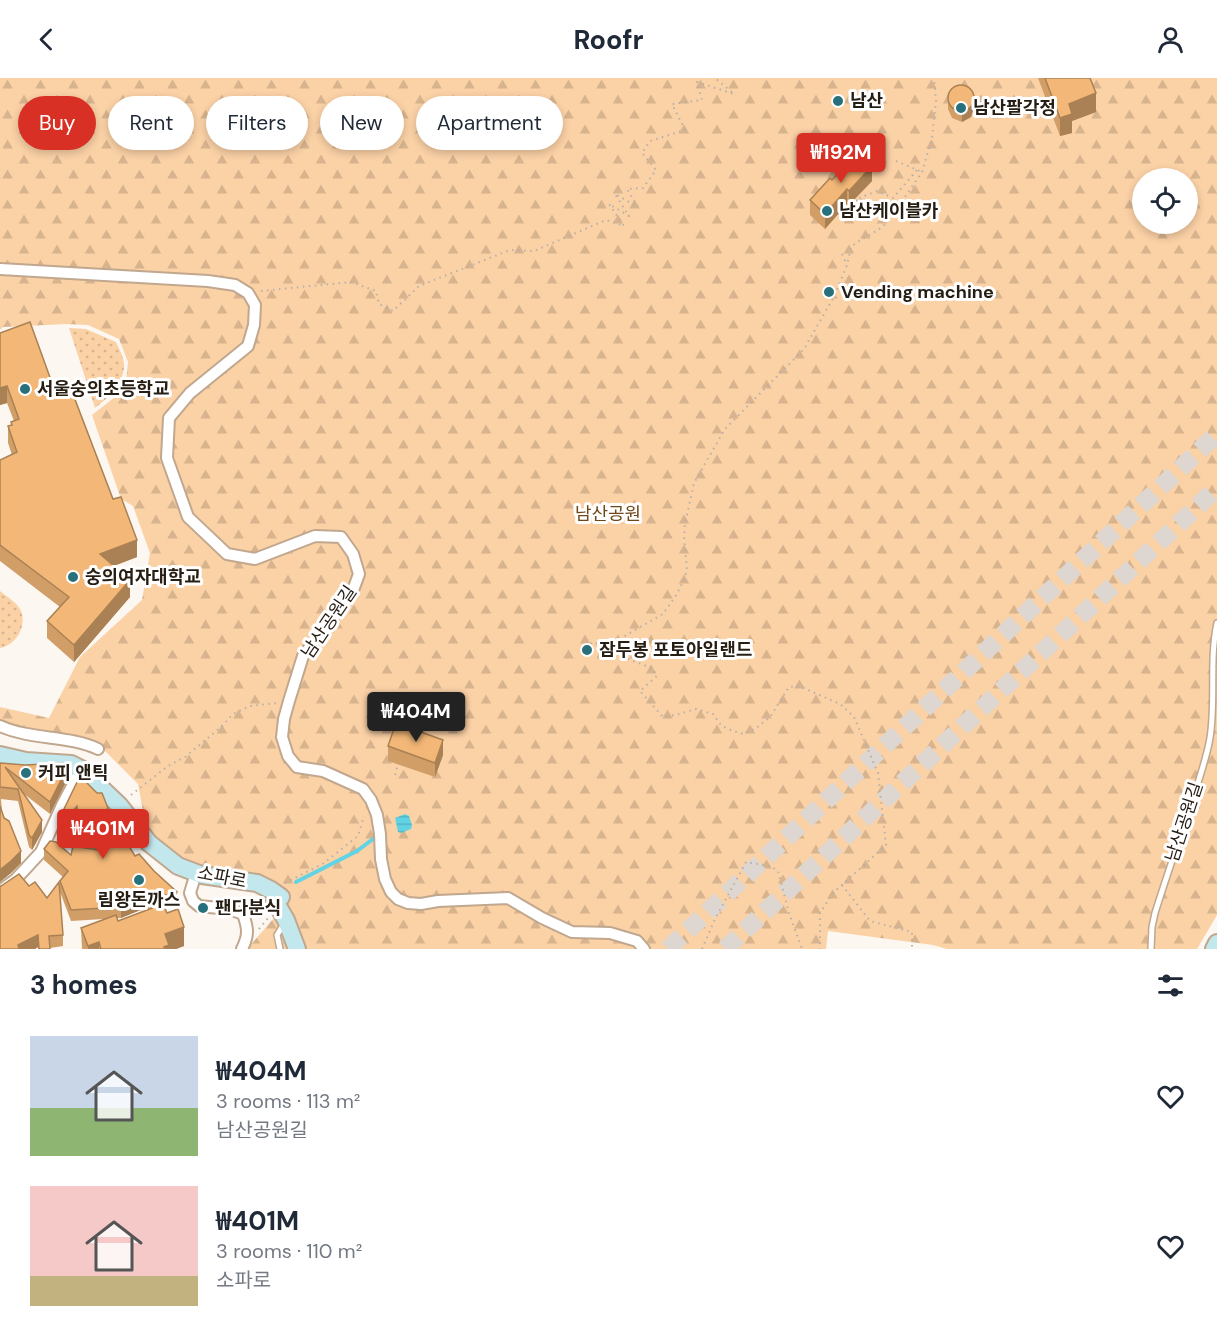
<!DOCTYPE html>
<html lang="en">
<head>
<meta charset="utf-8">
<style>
  body { margin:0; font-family:"DM Sans","Noto Sans KR",sans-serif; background:#f6f6f7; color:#1f2937; height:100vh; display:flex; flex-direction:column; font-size:22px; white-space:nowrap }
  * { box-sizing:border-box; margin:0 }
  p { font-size:20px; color:#747a83 }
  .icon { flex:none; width:33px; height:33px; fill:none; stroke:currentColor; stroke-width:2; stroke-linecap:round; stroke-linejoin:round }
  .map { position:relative; height:871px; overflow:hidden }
  .details { display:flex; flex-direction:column; background:#fff; flex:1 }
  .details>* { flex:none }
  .top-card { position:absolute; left:18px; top:18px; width:600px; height:54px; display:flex; gap:12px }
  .fabs { position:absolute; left:1132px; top:90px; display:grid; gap:12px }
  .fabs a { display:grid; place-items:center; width:66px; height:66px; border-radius:50%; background:#fff; box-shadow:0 3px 9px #0003; font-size:30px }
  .price { position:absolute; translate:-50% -51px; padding:0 14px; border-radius:6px; background:#d93025; color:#fff; font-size:20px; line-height:39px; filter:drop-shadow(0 2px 3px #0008) }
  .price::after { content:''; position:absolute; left:50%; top:36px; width:18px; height:14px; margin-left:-9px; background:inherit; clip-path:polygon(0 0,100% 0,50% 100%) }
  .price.active { background:#222; color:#fff }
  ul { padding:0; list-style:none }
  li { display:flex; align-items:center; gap:18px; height:150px; padding:0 30px }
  li span { display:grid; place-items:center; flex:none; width:168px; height:120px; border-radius:0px; color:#555 }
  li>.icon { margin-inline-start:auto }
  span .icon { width:72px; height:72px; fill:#fffc; stroke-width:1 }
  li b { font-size:26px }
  h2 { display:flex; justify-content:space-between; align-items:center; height:72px; padding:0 30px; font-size:26px }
  .tag { padding:0 21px; border-radius:27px; background:#fff; box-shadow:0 3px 9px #0003; font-size:21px; line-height:54px }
  .tag.active { background:#d93025; color:#fff }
  header { display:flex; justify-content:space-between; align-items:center; height:78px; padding:0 30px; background:#fff; font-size:27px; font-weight:700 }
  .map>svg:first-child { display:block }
  .green { fill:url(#green-dots) }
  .forest { fill:url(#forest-firs); fill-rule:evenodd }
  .water { fill:url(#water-rules) }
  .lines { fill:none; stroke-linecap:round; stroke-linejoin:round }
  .stream { stroke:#61d3e5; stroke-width:4 }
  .primary-tunnel { stroke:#ddd6d1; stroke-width:18; stroke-dasharray:18 9; stroke-linecap:butt }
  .lane-casing { stroke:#c0a78e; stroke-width:8 }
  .street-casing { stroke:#c0a78e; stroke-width:14 }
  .secondary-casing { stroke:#c0a78e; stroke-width:20 }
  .path { stroke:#b7b0aa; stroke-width:2; stroke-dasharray:1.5 4.5; stroke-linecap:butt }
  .lane { stroke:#fff; stroke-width:5 }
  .street { stroke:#fff; stroke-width:10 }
  .secondary { stroke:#c2e8ee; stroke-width:16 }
  .wall { fill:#d19e67; fill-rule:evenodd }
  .shaded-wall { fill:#aa8154 }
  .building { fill:#f3b878; stroke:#aa8154; stroke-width:1.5 }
  .poi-dot { fill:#28707b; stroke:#fff; stroke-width:2 }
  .labels { text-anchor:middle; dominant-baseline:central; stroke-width:6; stroke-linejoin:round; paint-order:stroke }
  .poi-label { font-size:18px; font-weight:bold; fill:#261d13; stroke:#fff; text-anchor:start }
  .park-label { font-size:18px; fill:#6f4718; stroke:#fff }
  .street-label { font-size:18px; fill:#261d13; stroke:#fff }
</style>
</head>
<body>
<header><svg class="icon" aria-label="back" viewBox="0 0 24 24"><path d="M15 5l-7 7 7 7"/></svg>Roofr<svg class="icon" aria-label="person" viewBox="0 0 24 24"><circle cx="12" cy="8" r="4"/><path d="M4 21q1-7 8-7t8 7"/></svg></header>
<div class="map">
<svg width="1217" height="871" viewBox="0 0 1217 871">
  <defs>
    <pattern id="green-dots" width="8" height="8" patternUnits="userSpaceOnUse" patternTransform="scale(1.5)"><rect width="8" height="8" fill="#fbd1a6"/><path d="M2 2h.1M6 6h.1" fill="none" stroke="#d7b38e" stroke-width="1.8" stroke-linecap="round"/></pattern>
    <pattern id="forest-firs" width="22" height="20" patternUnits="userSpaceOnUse" patternTransform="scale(1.5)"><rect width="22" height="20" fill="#fbd1a6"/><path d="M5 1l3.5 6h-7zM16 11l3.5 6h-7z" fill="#d7b38e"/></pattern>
    <pattern id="water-rules" width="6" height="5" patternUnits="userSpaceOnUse" patternTransform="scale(1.5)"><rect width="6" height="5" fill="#61d3e5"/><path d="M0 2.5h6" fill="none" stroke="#54b5c4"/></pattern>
  </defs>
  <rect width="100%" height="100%" fill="#fdf7f2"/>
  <!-- green -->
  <g class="green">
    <path d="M 69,250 L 86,251 L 116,264 C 119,270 124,280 124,287 C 124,306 109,319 95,330 Z"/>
    <path d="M 0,513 C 7,519 17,524 21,533 C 27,549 16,567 0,570 Z"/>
  </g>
  <!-- forest -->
  <path class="forest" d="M 0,0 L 1217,0 L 1217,837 L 1197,871 L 947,871 L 933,867 L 828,853 L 826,871 L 247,871 L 280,833 L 280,819 L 202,797 L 149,765 L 138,706 L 97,665 L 32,651 L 13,648 L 0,643 L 0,629 L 49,640 L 80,579 L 142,522 L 150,475 L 133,428 L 121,421 L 92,337 L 115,319 L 126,303 L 128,284 L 119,261 L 88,247 L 67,246 L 3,249 L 0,252 ZM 1143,100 L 1188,100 L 1188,146 L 1143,146 Z"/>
  <!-- water -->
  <path class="water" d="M 405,736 L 409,738 L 412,747 L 411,751 L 401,755 L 398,754 L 395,740 Z"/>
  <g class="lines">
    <!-- stream -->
    <path class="stream" d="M 296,804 L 357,773 L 377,758"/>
    <!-- primary-tunnel -->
    <g class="primary-tunnel">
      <path d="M 668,871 L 1217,356"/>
      <path d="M 725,871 L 1217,410"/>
    </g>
    <!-- lane casing -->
    <g class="lane-casing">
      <g id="lane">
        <path d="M 280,871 L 277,857 L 284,846"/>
        <path d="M 1151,871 L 1152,849 L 1155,835 C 1166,800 1178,765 1190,730 C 1197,707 1206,683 1210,660 C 1216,622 1209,583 1217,545"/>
      </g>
    </g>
    <!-- street casing -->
    <g class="street-casing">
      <g id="street">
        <path d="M 0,191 L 208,203 L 235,207 L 248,215 L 255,227 L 254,247 L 248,268 L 190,315 L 169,340 L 167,380 L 188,439 L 227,476 L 255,481 L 315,458 L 341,459 L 353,476 L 359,496 L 352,515 L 303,578 L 289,623 L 284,641 L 282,659 L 288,678 L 297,689 L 323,693 L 363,711 L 371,722 L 377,737 L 380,756 L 381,781 L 385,801 L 391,814 L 398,821 L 408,825 L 421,826 L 438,823 L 508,820 L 542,840 L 572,854 L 610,855 L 637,863 L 644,871"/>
        <path d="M 0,648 C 31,662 68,657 98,671"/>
        <path d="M 196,795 L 190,815 L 193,823 L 199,828 L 229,831 L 243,836 C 248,850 249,857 242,871"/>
        <path d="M 0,813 L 16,801 L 41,774 L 62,727 L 81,691"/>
      </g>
    </g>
    <!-- secondary casing -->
    <g class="secondary-casing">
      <g id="secondary">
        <path d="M 0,677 L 26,683 L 71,686 L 81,691 L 119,727 L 149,765 L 178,788 L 202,797 L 257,805 L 271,812 L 281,819 L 275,823 L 286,842 L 297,871"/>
        <path d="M 1214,871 L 1217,865"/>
      </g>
    </g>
    <!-- path -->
    <g class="path">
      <path d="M 896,83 L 922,94"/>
      <path d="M 859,120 L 877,113 L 893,120 L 917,92"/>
      <path d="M 845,137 L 859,120 L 872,129 L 869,132 L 887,143"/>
      <path d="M 842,176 L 847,187"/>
      <path d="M 261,213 L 351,204 L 376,213 L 379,226 L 393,233 L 419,208 L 510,172 L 534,173 L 606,142 L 624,148 L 609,126 L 629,138 L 615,116 L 638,129 L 627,111 L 643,110 L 656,92 L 642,75 L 650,63 L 685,52 L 672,26 L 702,22 L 697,4 L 734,16 L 715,0"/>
      <path d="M 588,571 L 592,564 L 612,571 L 620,578 L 652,590 L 657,598 L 640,613 L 663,639 L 675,637 L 696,631 L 713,636 L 721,647 L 728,651 L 743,656 L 755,651 L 770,639 L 789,609 L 799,608 L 840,626 L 854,639 L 878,695 L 886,767 L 833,815 L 820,835 L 820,871"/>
      <path d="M 612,571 L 623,559 L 663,536 L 677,516 L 685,499 L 687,491 L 684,459 L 685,446 L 694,405 L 725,351 L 804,271 L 835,217 L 847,187 L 851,169 L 857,164 L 878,152 L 888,144 L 922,94 L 932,60 L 936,23 L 934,0"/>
      <path d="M 395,697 L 398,686"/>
      <path d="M 131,717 L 168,688 L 185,679 L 221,649 L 233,636 L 250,628 L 277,625"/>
      <path d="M 285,805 L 324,785 L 358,758 L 364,738"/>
      <path d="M 842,807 L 870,843 L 912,854 L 912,871"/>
      <path d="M 259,851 L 269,839"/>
      <path d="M 702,871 L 715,841 L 746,784 L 770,788 L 778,793 L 789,835 L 802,871"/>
    </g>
    <!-- lane -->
    <use href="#lane" class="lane"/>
    <!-- street -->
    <use href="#street" class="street"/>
    <!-- secondary -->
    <use href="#secondary" class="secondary"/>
  </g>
  <!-- wall -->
  <g class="wall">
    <path d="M 1038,0 L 1090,0 L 1096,34 L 1072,43 L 1072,55 L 1060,58 Z"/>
    <path d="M 948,21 L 974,29 L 971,39 L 962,44 L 952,40 L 948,31 Z"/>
    <path d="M 832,102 L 872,103 L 849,127 L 847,126 L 825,151 L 810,137 L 810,122 Z"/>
    <path d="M 0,255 L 56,316 L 113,421 L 137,479 L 114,488 L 130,519 L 74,584 L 47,560 L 47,543 L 60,529 L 0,483 L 0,382 L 12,377 L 8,365 L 8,348 L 11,347 L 11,344 L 14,343 L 7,325 L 0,327 Z"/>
    <path d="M 388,668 L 443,677 L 435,699 L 388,683 Z"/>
    <path d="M 0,685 L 67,702 L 50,736 L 24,716 L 42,754 L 32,772 L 29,769 L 18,723 L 1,721 L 2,733 L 21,785 L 11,795 L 0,804 Z"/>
    <path d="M 80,698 L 108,734 L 124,764 L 135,778 L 177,825 L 164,828 L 167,835 L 184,868 L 176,871 L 82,871 L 81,850 L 104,841 L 71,843 L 60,814 L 60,803 L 63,799 L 44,782 L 44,771 L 71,777 L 92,771 L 84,752 L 79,755 L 77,739 L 67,750 L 62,746 L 62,735 ZM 149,831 L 118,843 L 117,840 L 121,840 L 138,833 Z"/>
    <path d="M 0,808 L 63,857 L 63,868 L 50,870 L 50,871 L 38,871 L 38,869 L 35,871 L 0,871 Z"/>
  </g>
  <!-- shaded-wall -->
  <g class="shaded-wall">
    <path d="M 1096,15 L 1096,34 L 1072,43 L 1072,55 L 1060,58 L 1060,40 L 1069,26 Z"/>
    <path d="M 974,19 L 974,29 L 971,39 L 962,44 L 962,34 Z"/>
    <path d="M 872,88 L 872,103 L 849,127 L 849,113 Z"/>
    <path d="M 847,111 L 847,126 L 825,151 L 825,136 Z"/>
    <path d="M 7,308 L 7,325 L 0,327 L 0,310 Z"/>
    <path d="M 137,462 L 137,479 L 100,493 L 100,476 Z"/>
    <path d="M 130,502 L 130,519 L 74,584 L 74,567 Z"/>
    <path d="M 443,662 L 443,677 L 435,699 L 435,685 Z"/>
    <path d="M 67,690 L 67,702 L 50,736 L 50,724 Z"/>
    <path d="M 77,728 L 77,739 L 67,750 L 67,740 Z"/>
    <path d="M 42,742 L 42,754 L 32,772 L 32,760 Z"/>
    <path d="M 84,742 L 84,752 L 79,755 L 79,744 Z"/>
    <path d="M 21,773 L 21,785 L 11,795 L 0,804 L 0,792 Z"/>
    <path d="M 177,814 L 177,825 L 162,829 L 162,818 Z"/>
    <path d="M 138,822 L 138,833 L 121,840 L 121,829 Z"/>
    <path d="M 184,849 L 184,868 L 176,871 L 164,871 L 165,856 Z"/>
    <path d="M 38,857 L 38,869 L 35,871 L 18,871 L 18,867 Z"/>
    <path d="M 99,864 L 99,871 L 88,871 L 88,868 Z"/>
  </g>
  <!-- building -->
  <g class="building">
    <path d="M 1045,0 L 1090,0 L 1096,15 L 1069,26 L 1072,36 L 1060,40 Z"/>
    <circle cx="961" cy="20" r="13"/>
    <path d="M 857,76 L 872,88 L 849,113 L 847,111 L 825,136 L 810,122 L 830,100 L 832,102 Z"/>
    <path d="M 30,244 L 56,316 L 71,311 L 113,421 L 121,419 L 137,462 L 100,476 L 130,502 L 74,567 L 47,543 L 69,519 L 0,467 L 0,382 L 17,374 L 8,348 L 12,347 L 11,344 L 19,341 L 7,308 L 0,310 L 0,255 Z"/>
    <path d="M 396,645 L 443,662 L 435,685 L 388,668 Z"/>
    <path d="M 0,685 L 25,687 L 64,685 L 67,690 L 50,724 L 5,689 L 42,742 L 32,760 L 29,757 L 18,711 L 0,709 Z"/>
    <path d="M 80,698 L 97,715 L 102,715 L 108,730 L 107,731 L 124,764 L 126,763 L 135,778 L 139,776 L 154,793 L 177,814 L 162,818 L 138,822 L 121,829 L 71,832 L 60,803 L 68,793 L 44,771 L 50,763 L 56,764 L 71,777 L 73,768 L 98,772 L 84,742 L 79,744 L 77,728 L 67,740 L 62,735 Z"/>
    <path d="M 0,728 L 4,740 L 9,743 L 21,773 L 11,783 L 0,792 Z"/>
    <path d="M 19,796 L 29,808 L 35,804 L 47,820 L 59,804 L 63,857 L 49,858 L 50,871 L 39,871 L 38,857 L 18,867 L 19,871 L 0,871 L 0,808 L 1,808 Z"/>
    <path d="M 163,826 L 167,835 L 178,831 L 184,849 L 165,856 L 169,867 L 164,869 L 165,871 L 101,871 L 99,864 L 88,868 L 81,850 L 116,837 L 118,843 Z"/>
  </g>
  <!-- markers -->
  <g class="poi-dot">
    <circle cx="838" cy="23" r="6"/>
    <circle cx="961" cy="30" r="6"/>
    <circle cx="827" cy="133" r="6"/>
    <circle cx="829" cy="214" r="6"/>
    <circle cx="25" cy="311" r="6"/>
    <circle cx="73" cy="499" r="6"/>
    <circle cx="587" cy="572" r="6"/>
    <circle cx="26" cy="695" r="6"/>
    <circle cx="139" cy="802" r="6"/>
    <circle cx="203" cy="830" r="6"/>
  </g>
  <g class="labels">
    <!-- poi labels -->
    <g class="poi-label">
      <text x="850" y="23">남산</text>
      <text x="973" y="30">남산팔각정</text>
      <text x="839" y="133">남산케이블카</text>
      <text x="841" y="214">Vending machine</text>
      <text x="37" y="311">서울숭의초등학교</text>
      <text x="85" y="499">숭의여자대학교</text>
      <text x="599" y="572">잠두봉 포토아일랜드</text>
      <text x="38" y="695">커피 앤틱</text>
      <text x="139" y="822" text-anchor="middle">림왕돈까스</text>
      <text x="215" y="830">팬다분식</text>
    </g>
    <!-- park labels -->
    <g class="park-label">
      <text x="608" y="436">남산공원</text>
    </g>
    <!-- street labels -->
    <g class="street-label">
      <text transform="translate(329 544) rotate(-56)">남산공원길</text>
      <text transform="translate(1184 744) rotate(-72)">남산공원길</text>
      <text transform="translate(222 799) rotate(11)">소파로</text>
    </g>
  </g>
</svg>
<div class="fabs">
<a><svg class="icon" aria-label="locate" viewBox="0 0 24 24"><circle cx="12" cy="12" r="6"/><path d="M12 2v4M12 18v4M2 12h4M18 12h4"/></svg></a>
</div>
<b class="price" style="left:841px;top:106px">₩192M</b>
<b class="price active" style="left:416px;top:665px">₩404M</b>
<b class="price" style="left:103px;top:782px">₩401M</b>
<div class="top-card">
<a class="tag active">Buy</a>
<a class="tag">Rent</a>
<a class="tag">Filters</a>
<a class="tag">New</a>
<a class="tag">Apartment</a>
</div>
</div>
<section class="details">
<h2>3 homes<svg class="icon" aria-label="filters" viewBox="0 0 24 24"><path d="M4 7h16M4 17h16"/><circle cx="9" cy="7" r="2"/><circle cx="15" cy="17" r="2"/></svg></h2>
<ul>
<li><span style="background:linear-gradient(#c9d6e8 60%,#8fb573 0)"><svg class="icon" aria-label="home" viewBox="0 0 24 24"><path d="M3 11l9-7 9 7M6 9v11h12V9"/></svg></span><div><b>₩404M</b><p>3 rooms · 113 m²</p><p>남산공원길</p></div><svg class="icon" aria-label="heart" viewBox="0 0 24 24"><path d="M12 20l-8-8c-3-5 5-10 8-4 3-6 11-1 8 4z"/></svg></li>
<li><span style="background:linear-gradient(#f6c9c9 75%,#c2b280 0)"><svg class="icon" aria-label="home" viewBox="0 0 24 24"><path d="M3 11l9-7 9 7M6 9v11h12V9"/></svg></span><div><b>₩401M</b><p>3 rooms · 110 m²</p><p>소파로</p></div><svg class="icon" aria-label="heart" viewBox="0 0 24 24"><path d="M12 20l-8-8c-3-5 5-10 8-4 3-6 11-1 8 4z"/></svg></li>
</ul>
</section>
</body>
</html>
